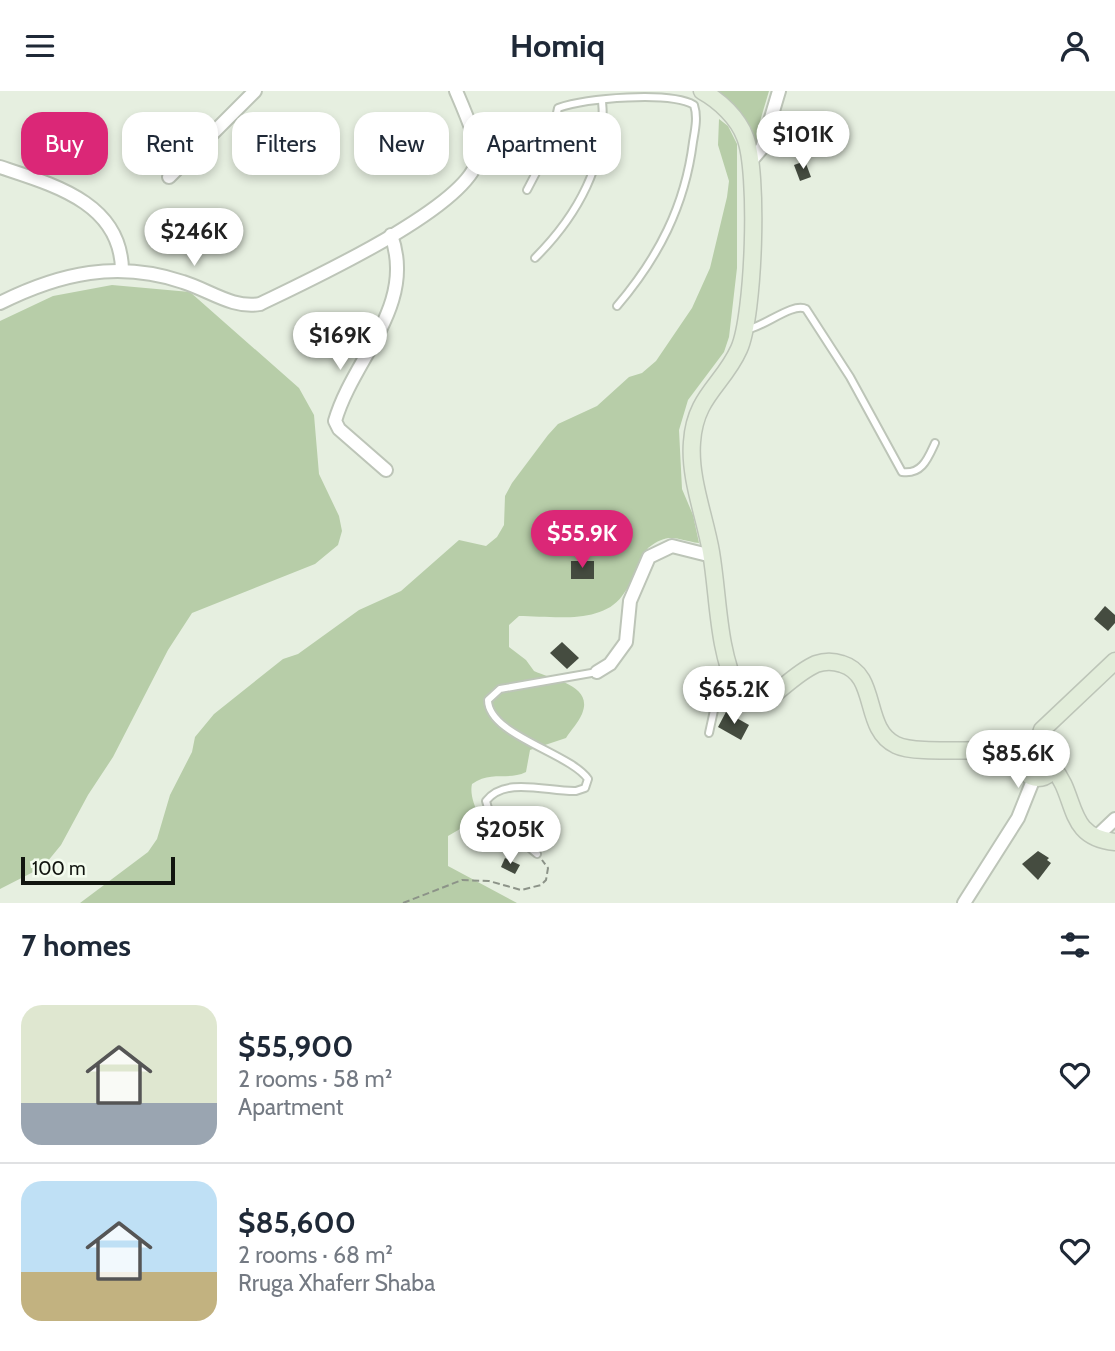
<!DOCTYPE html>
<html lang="en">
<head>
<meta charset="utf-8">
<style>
  body { margin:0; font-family:Cabin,sans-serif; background:#f2f2f3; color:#1f2937; height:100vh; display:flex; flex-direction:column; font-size:26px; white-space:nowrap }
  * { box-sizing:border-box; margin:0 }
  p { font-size:23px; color:#747a83 }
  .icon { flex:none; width:38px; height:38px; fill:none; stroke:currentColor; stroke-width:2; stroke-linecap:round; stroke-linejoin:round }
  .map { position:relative; height:812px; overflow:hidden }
  .panel { display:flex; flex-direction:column; background:#fff; flex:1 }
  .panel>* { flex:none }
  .top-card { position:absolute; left:21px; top:21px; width:700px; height:63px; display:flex; gap:14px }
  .scale { position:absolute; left:21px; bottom:18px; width:154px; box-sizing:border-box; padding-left:7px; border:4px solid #11140f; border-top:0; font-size:19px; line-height:24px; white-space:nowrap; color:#11140f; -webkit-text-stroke:5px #f3fcee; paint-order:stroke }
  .price { position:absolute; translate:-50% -60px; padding:0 16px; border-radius:24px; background:#fff; color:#222; font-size:23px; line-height:46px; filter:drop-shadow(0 2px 4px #0008) }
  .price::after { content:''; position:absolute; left:50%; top:42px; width:21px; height:16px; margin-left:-10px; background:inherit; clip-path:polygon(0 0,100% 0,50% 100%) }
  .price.selected { background:#db2777; color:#fff }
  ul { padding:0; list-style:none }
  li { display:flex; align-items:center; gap:21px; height:175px; padding:0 21px }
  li+li { border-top:2px solid #e0e1e3 }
  li span { display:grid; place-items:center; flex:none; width:196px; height:140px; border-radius:21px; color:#555 }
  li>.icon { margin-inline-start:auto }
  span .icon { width:84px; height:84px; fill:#fffc; stroke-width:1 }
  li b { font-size:30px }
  h2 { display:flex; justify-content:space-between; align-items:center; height:84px; padding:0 21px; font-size:30px }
  .tag { padding:0 24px; border-radius:21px; background:#fff; box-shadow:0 4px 10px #0003; font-size:24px; line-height:63px }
  .tag.selected { background:#db2777; color:#fff }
  header { display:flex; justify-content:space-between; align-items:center; height:91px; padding:0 21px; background:#fff; font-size:32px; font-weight:700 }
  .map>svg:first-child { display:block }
  .green { fill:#b7cda8 }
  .building { fill:#454c40 }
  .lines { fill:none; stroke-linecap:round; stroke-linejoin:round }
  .lane-casing { stroke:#bdc5b8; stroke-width:10 }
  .street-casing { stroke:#bdc5b8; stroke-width:16 }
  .secondary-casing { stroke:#bdc5b8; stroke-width:19 }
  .path { stroke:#8c9388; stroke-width:2; stroke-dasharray:7 3.5; stroke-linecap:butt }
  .lane { stroke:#fff; stroke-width:6 }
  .street { stroke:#fff; stroke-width:12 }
  .secondary { stroke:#e2edda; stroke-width:16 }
</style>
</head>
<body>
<header><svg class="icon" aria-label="menu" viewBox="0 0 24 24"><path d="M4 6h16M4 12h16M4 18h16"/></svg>Homiq<svg class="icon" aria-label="person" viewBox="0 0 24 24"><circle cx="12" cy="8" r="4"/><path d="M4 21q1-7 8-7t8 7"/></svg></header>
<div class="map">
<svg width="1115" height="812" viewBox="0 0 1115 812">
  <rect width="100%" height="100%" fill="#e6efe0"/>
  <!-- green -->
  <g class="green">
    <path d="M 717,0 L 769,0 L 758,37 L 758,54 L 749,36 Z"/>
    <path d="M 719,28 L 728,35 L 737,53 L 737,177 L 729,246 L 724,261 L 688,309 L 679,339 L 682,398 L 693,424 L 699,452 C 677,449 669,440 648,457 C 639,472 633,491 622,505 C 601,534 551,525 519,525 L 509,534 L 509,556 L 526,569 L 534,580 C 553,589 594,594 582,623 C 578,632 571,639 566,647 L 530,659 L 526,681 C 508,690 491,679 472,693 C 468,709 484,739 499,746 L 481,746 L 460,738 L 448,745 L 448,775 L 517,812 L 80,812 L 148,761 L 157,748 L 170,704 L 192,661 L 195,646 L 214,623 L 283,568 L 298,563 L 359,519 L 401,500 L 459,449 L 486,455 L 497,446 L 504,434 L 505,405 L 512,392 L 548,344 L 558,333 L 597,315 L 629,286 L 642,282 L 656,270 L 692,217 L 710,177 L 727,106 L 729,90 L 718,54 Z"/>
    <path d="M 112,194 L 190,201 L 299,297 L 314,324 L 319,383 L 339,425 L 342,440 L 338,454 L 315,473 L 192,522 L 168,559 L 113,666 L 88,704 L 61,754 L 43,776 L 0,798 L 0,230 L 53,205 Z"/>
  </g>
  <!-- building -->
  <g class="building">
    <path d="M 805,70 L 811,86 L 800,90 L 794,74 Z"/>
    <rect x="571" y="470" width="23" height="18"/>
    <path d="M 1105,515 L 1115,524 L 1115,532 L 1108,540 L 1094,528 Z"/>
    <path d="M 562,551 L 579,567 L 567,578 L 550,562 Z"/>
    <path d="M 726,621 L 749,634 L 741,649 L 718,636 Z"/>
    <path d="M 521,718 L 536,731 L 528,740 L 513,727 Z"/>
    <path d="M 1038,760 L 1049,767 L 1047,769 L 1051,772 L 1038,789 L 1022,773 Z"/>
    <path d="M 505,767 L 520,774 L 515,783 L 501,776 Z"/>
  </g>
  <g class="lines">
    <!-- lane casing -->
    <g class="lane-casing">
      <g id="lane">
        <path d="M 527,99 L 550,55 L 558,17 C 587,7 669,0 694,14 C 698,26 695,39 693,51 C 685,115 658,167 617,215"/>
        <path d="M 535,167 C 577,125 608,71 602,10"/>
        <path d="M 745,239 C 763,237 792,211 806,218 L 850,286 L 902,381 C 922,384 928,367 935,352"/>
        <path d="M 709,642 L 724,574"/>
        <path d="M 537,763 L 490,724 L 486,710 C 505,685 548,701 576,700 L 585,697 L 588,688 C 570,662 488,644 488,609 L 500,598 L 597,581"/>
      </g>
    </g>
    <!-- street casing -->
    <g class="street-casing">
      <g id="street">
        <path d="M 750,71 L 762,57 L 779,0"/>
        <path d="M 0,76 C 54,94 121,112 122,179"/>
        <path d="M 169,86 L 255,0"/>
        <path d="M 0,212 C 60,182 118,169 183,191 C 209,199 233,218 260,213 C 305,191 472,115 478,66 C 479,52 462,14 456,0"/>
        <path d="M 386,379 L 339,338 L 335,330 C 353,267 417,215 391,144"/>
        <path d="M 597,581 L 610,573 L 626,551 L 630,510 L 649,466 L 672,455 L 712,465"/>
        <path d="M 1095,747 L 1115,728"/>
        <path d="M 964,812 L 1018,727 L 1034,687"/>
      </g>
    </g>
    <!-- secondary casing -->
    <g class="secondary-casing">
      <g id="secondary">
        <path d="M 702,0 C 720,10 738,27 745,46 C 759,80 754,225 739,258 C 723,294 695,305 692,351 C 689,387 705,426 711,461 C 719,509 717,556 738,601 L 746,607 L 768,608 C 783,597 798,581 816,573 C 825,570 833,570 842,573 C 879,584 862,638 896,654 C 918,665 992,655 1025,662"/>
        <path d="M 1037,655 L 1042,639 L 1115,570"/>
        <circle cx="1038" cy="671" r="16"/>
        <path d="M 1053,677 C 1078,706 1065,746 1115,751"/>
      </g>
    </g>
    <!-- path -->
    <path class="path" d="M 403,812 L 462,789 L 489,790 L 521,799 L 541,794 L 546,789 L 548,777 L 542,769"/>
    <!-- lane -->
    <use href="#lane" class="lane"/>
    <!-- street -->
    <use href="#street" class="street"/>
    <!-- secondary -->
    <use href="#secondary" class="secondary"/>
  </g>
</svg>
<div class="scale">100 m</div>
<b class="price" style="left:803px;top:80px">$101K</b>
<b class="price" style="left:194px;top:177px">$246K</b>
<b class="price" style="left:340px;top:281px">$169K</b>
<b class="price selected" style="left:582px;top:479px">$55.9K</b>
<b class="price" style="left:734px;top:635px">$65.2K</b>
<b class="price" style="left:1018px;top:699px">$85.6K</b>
<b class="price" style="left:510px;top:775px">$205K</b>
<div class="top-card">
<a class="tag selected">Buy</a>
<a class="tag">Rent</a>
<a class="tag">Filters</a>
<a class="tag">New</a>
<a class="tag">Apartment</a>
</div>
</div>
<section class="panel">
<h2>7 homes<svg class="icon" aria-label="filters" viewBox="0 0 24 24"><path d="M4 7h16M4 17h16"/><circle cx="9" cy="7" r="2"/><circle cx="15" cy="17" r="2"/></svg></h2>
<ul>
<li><span style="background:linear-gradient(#dfe7d0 70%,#9aa5b1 0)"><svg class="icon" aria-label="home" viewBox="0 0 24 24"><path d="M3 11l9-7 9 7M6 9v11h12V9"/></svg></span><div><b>$55,900</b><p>2 rooms · 58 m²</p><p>Apartment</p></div><svg class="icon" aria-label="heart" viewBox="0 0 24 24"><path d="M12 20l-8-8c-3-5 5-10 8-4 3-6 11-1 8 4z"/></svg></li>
<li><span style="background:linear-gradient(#bfe0f5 65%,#c2b280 0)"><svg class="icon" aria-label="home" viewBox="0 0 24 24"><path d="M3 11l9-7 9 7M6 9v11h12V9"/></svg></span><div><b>$85,600</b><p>2 rooms · 68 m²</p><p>Rruga Xhaferr Shaba</p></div><svg class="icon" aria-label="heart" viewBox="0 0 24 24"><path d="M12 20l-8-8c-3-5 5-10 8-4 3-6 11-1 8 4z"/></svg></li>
</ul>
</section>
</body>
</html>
